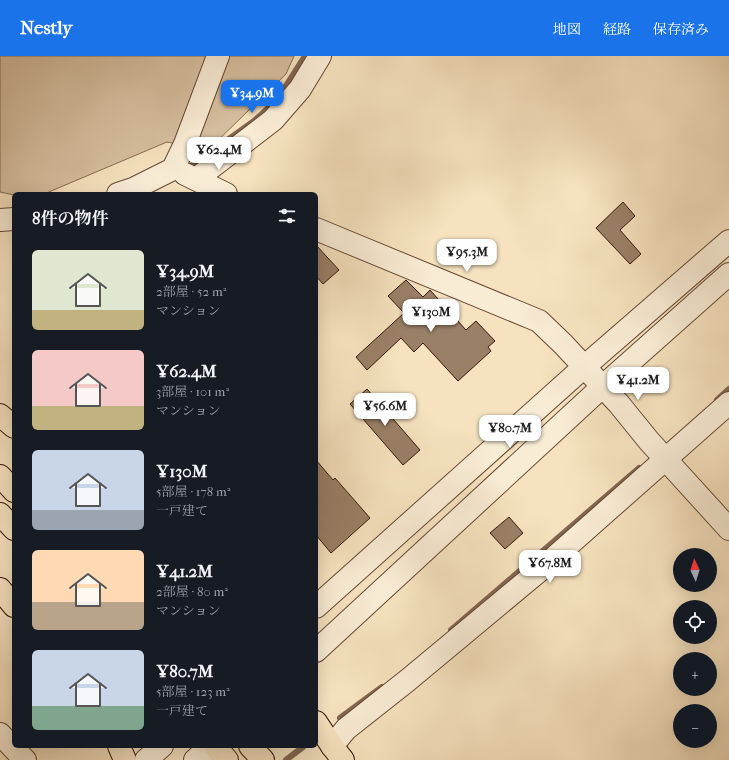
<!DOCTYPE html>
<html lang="ja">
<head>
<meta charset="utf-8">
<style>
  body { margin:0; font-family:"IM FELL French Canon","Noto Serif JP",serif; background:#242831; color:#f1f3f6; height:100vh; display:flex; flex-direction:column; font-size:15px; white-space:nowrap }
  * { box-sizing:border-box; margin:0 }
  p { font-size:13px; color:#9ea1a6 }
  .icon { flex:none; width:22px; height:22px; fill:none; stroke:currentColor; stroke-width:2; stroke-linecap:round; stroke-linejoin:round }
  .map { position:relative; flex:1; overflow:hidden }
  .drawer { position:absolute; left:12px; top:136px; width:306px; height:556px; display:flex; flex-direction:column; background:#171b24; border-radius:6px; box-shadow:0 4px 16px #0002 }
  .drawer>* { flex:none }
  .needle { width:26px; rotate:356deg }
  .fabs { position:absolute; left:673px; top:492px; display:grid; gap:8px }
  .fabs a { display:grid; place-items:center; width:44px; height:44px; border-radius:50%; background:#171b24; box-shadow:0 4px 16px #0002; font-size:20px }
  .price { position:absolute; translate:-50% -34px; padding:0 9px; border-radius:8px; background:#fff; color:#222; font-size:13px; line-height:26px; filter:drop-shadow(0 1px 2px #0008) }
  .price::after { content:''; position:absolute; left:50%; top:24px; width:12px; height:9px; margin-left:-6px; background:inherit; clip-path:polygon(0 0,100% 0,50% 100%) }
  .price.on { background:#1a73e8; color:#fff }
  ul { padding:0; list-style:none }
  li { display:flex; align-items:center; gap:12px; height:100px; padding:0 20px }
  li span { display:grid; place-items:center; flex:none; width:112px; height:80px; border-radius:6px; color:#555 }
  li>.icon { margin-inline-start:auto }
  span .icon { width:48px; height:48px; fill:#fffc; stroke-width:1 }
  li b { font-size:17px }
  h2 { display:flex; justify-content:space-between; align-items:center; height:48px; padding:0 20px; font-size:17px }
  header { display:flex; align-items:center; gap:24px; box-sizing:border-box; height:56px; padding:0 20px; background:#1a73e8; color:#fff }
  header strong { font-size:19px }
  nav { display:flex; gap:22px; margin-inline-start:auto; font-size:14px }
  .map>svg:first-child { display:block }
  .green { fill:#d6bfa0; stroke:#866a54 }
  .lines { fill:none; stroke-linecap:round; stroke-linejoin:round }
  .stream { stroke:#836650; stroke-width:6 }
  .building { fill:#9a8067; stroke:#371507 }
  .minor-casing { stroke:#674835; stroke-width:24 }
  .tertiary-casing { stroke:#674835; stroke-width:24 }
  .trunk-casing { stroke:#371507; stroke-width:24 }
  .minor { stroke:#f9ecd5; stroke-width:22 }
  .tertiary { stroke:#f9ecd5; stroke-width:22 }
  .trunk { stroke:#f6e2bf; stroke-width:22 }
</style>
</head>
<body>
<header>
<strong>Nestly</strong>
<nav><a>地図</a><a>経路</a><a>保存済み</a></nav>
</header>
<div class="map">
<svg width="729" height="704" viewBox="0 0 729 704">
  <rect width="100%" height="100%" fill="#f6e2bf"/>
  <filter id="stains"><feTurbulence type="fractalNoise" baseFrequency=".005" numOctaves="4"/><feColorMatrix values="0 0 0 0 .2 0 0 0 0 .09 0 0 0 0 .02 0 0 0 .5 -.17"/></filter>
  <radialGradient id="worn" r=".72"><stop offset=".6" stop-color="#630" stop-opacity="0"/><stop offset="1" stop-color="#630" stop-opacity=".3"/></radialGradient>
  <!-- green -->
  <path class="green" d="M 0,0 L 294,0 L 286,18 L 208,94 L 167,86 L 44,138 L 14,139 L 0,136 Z"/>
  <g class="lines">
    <!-- stream -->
    <g class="stream">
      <path d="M 187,113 L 254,65 L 277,44 L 305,0"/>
      <path d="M 717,344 L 729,333"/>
      <path d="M 451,574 L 639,412"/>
      <path d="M 340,662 L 382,631"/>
      <path d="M 286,704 L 303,691"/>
    </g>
  </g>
  <!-- building -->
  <g class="building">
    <path d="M 623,146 L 635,160 L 620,174 L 641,198 L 630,208 L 596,172 Z"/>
    <path d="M 316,189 L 339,214 L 323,228 L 316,220 Z"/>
    <path d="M 406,224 L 423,241 L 430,234 L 466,274 L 476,265 L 495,285 L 488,291 L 491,295 L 458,325 L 423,287 L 414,296 L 401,282 L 367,314 L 356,301 L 404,257 L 388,240 Z"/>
    <path d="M 367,333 L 420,394 L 403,409 L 350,348 Z"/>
    <path d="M 316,404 L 333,424 L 335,422 L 370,462 L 331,497 L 316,479 Z"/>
    <path d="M 509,461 L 523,477 L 505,493 L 490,477 Z"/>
  </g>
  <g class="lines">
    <!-- minor casing -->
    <g class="minor-casing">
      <g id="minor">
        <path d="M 185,118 L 226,138"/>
        <path d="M 196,123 L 273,64 L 300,33 L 320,0"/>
        <path d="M 118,138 L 133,133 L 173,113 L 185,88 L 218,0"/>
        <path d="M 0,164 L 14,163"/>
        <path d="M 316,173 L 539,265 L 563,288 L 619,348 L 649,385 L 729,473"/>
        <path d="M 0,678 L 25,704"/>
        <path d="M 332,690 L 346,673 L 408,624 L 539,515 L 729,347"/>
      </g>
    </g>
    <!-- tertiary casing -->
    <g class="tertiary-casing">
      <g id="tertiary">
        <path d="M 316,551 L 584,311 L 729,185"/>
        <path d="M 316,595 L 602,331 L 729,218"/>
        <path d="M 146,704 L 162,690"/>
        <path d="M 195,704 L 211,690"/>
      </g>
    </g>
    <!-- trunk casing -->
    <g class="trunk-casing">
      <g id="trunk">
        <path d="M 0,359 L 14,371"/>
        <path d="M 0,420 L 14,435"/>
        <path d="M 0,458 L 14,473"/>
        <path d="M 0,533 L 14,550"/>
        <path d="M 316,666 L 332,690 L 343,704"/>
        <path d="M 119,690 L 125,704"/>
        <path d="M 215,690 L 227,704"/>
        <path d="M 250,690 L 263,704"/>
      </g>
    </g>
    <!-- minor -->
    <use href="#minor" class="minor"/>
    <!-- tertiary -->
    <use href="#tertiary" class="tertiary"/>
    <!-- trunk -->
    <use href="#trunk" class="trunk"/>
  </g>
  <rect width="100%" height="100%" filter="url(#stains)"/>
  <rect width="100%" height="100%" fill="url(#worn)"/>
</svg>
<div class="fabs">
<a><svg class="needle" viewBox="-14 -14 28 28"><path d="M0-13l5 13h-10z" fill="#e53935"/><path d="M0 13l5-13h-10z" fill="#9ea1a6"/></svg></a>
<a><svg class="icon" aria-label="locate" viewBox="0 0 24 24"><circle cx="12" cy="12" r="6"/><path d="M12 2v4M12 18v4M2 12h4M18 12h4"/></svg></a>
<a>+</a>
<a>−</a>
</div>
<b class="price on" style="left:252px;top:58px">¥34.9M</b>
<b class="price" style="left:219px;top:115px">¥62.4M</b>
<b class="price" style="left:467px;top:217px">¥95.3M</b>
<b class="price" style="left:431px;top:277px">¥130M</b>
<b class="price" style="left:638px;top:345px">¥41.2M</b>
<b class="price" style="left:385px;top:371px">¥56.6M</b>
<b class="price" style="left:510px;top:393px">¥80.7M</b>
<b class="price" style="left:550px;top:528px">¥67.8M</b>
<section class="drawer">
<h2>8件の物件<svg class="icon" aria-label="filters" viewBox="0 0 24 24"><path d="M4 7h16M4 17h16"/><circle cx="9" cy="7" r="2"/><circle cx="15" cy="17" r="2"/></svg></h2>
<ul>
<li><span style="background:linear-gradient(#dfe7d0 75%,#c2b280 0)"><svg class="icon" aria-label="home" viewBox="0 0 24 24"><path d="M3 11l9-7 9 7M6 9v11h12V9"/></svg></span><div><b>¥34.9M</b><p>2部屋 · 52 m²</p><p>マンション</p></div></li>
<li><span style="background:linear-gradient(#f6c9c9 70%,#c2b280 0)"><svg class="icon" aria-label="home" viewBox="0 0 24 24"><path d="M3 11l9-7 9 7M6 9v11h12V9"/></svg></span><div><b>¥62.4M</b><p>3部屋 · 101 m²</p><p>マンション</p></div></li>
<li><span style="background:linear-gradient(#c9d6e8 75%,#9aa5b1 0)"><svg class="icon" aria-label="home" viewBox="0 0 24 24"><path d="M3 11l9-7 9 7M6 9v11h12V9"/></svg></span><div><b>¥130M</b><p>5部屋 · 178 m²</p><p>一戸建て</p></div></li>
<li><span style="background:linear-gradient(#ffd9b3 65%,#b9a48a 0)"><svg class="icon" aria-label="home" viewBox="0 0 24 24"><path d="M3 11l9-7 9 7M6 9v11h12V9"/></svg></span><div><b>¥41.2M</b><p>2部屋 · 80 m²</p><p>マンション</p></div></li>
<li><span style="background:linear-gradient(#c9d6e8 70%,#7fa58c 0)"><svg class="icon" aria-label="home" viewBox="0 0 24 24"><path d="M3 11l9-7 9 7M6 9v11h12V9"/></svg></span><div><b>¥80.7M</b><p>5部屋 · 123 m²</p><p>一戸建て</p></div></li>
</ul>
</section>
</div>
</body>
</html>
